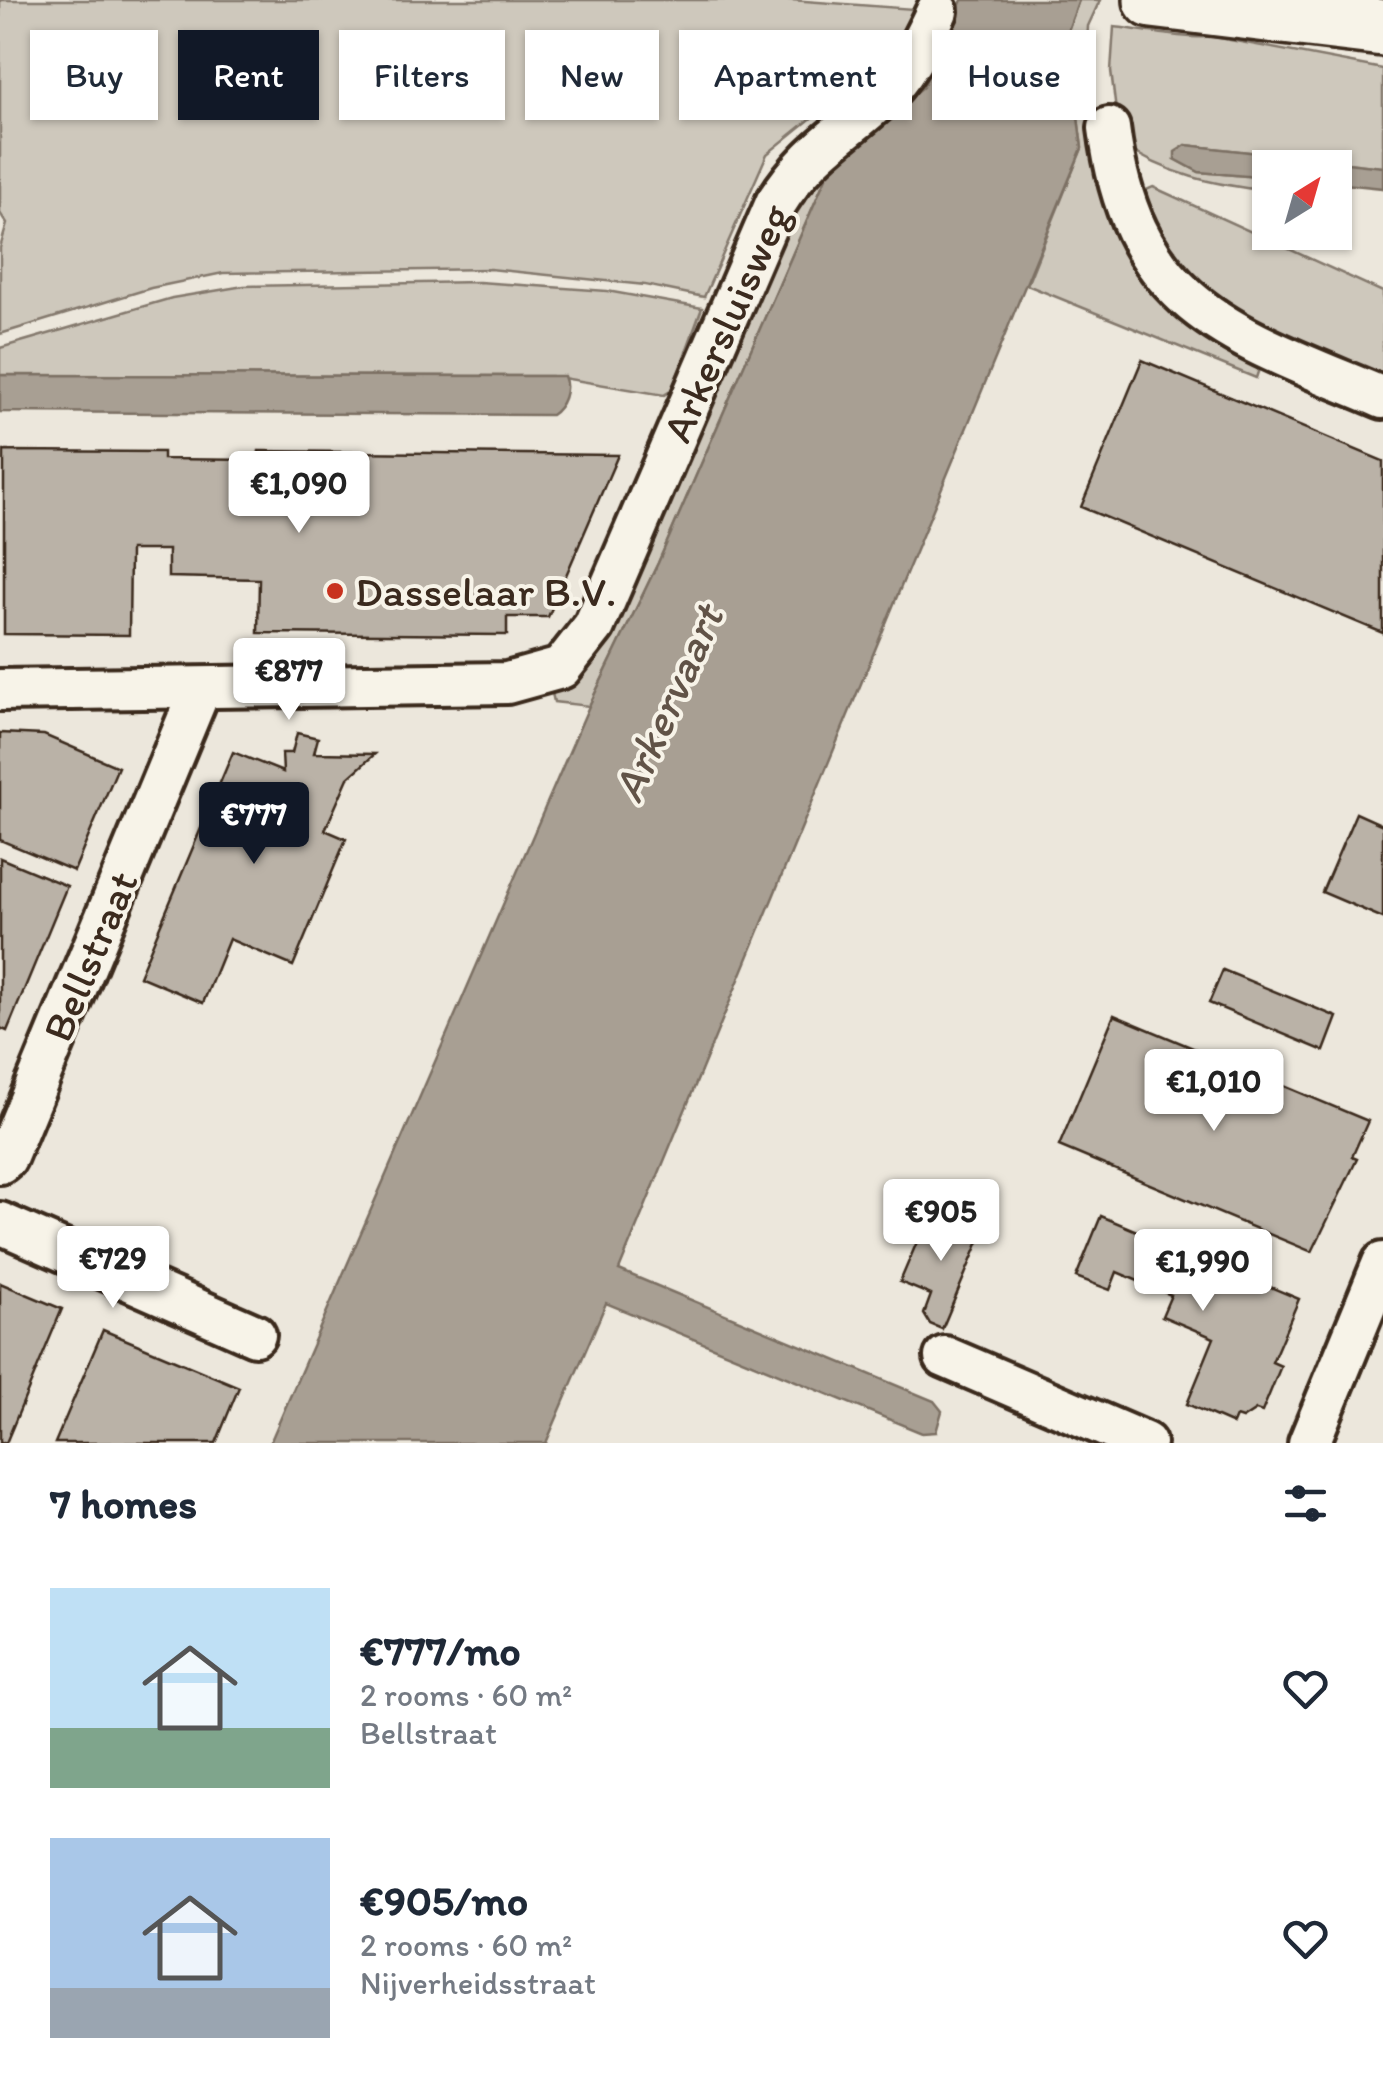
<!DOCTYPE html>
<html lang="en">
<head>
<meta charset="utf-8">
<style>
  body { margin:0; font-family:Itim,sans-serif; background:#f2f2f3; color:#1f2937; height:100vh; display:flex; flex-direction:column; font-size:38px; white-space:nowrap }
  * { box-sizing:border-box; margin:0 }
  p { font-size:32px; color:#747a83 }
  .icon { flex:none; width:55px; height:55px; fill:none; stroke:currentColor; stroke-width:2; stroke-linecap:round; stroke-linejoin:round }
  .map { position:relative; height:1443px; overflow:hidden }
  .panel { display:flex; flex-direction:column; background:#fff; flex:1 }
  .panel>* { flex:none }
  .guide { position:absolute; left:30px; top:30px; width:1325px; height:90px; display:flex; gap:20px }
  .needle { width:65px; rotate:37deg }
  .controls { position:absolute; left:1252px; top:150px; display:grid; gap:20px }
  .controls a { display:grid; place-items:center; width:100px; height:100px; border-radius:0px; background:#fff; box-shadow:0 2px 8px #0004; font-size:50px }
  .price { position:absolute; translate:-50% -85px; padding:0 22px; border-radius:10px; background:#fff; color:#222; font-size:32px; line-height:65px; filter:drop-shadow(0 2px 5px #0008) }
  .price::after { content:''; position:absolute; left:50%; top:60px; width:30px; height:22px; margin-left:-15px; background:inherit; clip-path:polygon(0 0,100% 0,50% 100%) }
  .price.current { background:#111827; color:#fff }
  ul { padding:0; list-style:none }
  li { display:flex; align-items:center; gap:30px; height:250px; padding:0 50px }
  li span { display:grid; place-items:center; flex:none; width:280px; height:200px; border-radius:0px; color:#555 }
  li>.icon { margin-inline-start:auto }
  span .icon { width:120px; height:120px; fill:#fffc; stroke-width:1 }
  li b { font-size:42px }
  h2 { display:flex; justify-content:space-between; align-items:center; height:120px; padding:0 50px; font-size:42px }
  .chip { padding:0 35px; border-radius:0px; background:#fff; box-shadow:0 2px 8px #0004; font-size:35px; line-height:90px }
  .chip.current { background:#111827; color:#fff }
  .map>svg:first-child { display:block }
  .green { fill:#cec8bc; stroke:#84796d; stroke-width:2.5 }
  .water { fill:#a89f93; stroke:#7c7064; stroke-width:2.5 }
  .building { fill:#bab2a7; stroke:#3b2a1e; stroke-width:2.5 }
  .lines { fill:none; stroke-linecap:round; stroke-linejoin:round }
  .minor-casing { stroke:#3b2a1e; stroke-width:48 }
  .highway-casing { stroke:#3b2a1e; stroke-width:62 }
  .minor { stroke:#f7f3e8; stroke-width:40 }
  .highway { stroke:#f7f3e8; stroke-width:55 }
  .poi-dot { fill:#c8321e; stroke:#f7f3e8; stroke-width:4 }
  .labels { text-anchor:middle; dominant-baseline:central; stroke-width:8; stroke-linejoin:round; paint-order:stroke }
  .street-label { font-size:42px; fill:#3b2a1e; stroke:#f7f3e8 }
  .poi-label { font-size:42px; fill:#3b2a1e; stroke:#f7f3e8; text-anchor:start }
  .water-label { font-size:45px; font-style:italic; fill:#615347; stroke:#f7f3e8 }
</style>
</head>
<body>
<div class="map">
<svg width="1383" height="1443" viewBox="0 0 1383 1443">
  <rect width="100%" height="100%" fill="#ece7dc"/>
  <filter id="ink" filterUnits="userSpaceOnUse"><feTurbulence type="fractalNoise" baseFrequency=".01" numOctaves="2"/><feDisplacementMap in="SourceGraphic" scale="20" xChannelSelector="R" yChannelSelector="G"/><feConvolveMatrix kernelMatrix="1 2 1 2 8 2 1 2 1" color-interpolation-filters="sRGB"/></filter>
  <g filter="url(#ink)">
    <!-- green -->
    <g class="green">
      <path d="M 0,0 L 791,0 L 914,9 L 895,45 L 877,65 L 767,154 L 704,297 L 645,285 L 490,269 L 223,273 L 151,288 L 0,334 L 0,248 L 7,224 L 0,213 Z"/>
      <path d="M 1079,0 L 1100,0 L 1088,26 L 1086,61 L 1105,175 L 1261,363 L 1256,378 L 1027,285 L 1082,148 L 1067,33 Z"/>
      <path d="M 956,12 L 923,87 L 833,161 L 658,563 L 589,706 L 554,702 L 552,693 L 775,231 Z"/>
      <path d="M 1114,27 C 1137,29 1194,41 1209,36 L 1383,69 L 1383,167 L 1186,145 L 1175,159 L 1199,172 L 1270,178 L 1270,191 C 1215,185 1166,175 1120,143 L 1111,71 Z"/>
      <path d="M 1153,187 L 1383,292 L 1383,380 L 1261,328 L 1180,272 L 1137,194 Z"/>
      <path d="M 479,282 L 607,291 L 702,308 L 672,390 L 664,395 L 551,376 L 0,375 L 0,348 L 172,298 L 244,286 Z"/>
    </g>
    <!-- water -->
    <g class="water">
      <path d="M 962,0 L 1079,0 L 1067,33 L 1082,148 L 619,1270 L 934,1401 L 942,1411 L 936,1432 L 922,1433 L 606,1303 L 546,1443 L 270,1443 L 589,706 L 658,563 L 833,161 L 923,87 Z"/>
      <path d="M 1186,145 L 1383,167 L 1383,188 L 1335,183 L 1335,168 L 1270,168 L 1270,178 L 1199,172 L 1175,159 L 1175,152 Z"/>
      <path d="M 0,375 L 551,376 L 564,376 C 570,390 563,407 551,415 L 0,412 Z"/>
    </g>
    <!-- building -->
    <g class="building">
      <path d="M 1142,360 L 1383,461 L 1383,633 L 1081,507 Z"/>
      <path d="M 4,451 L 163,452 L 163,459 L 258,460 L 259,451 L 618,455 L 548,617 L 507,617 L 507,635 L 258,633 L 259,579 L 168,577 L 168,550 L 130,550 L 129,635 L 4,634 Z"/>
      <path d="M 0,733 L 44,735 L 118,767 L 74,871 L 0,840 Z"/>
      <path d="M 297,733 L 318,738 L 314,753 L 375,754 L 348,778 L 325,830 L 346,839 L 293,966 L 229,939 L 203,1003 L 139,976 L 233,752 L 283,772 L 282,753 L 292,753 Z"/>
      <path d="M 1356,813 L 1383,825 L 1383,918 L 1322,892 Z"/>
      <path d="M 0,858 L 67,886 L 7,1031 L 0,1028 Z"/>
      <path d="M 1223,970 L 1337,1017 L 1324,1051 L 1209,1003 Z"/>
      <path d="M 1114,1015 L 1368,1121 L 1352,1157 L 1357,1159 L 1312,1252 L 1059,1146 Z"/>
      <path d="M 930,1211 L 983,1232 L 942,1329 L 930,1324 L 924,1314 L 931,1295 L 900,1282 Z"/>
      <path d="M 1101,1216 L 1299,1299 L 1272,1362 L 1281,1366 L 1262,1412 L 1256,1410 L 1242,1419 L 1236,1417 L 1233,1424 L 1187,1404 L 1214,1338 L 1162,1316 L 1171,1295 L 1117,1272 L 1110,1290 L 1076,1277 Z"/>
      <path d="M 0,1283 L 62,1309 L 6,1443 L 0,1443 Z"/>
      <path d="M 103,1330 L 239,1387 L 216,1443 L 55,1443 Z"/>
    </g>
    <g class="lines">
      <!-- minor casing -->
      <g class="minor-casing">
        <g id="minor">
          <path d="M 1109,128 C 1132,310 1234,335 1383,398"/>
          <path d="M 0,690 L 507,683 L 561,668 L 594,626 L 776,203 C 807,154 834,140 876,103 C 904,78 921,45 937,11"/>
          <path d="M 0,1163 L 6,1158 L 200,690"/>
          <path d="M 0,1223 L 255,1335"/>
          <path d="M 945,1357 L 1145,1443"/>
          <path d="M 1309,1443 L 1383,1263"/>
        </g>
      </g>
      <!-- highway casing -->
      <g class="highway-casing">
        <path id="highway" d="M 1152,0 L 1383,28"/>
      </g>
      <!-- minor -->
      <use href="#minor" class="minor"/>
      <!-- highway -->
      <use href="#highway" class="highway"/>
    </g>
  </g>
  <!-- markers -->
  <circle class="poi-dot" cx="335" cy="591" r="10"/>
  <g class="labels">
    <!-- street labels -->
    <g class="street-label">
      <text transform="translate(726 323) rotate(-66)">Arkersluisweg</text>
      <text transform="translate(90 956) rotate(-67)">Bellstraat</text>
    </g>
    <!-- poi labels -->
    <g class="poi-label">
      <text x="355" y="591">Dasselaar B.V.</text>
    </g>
    <!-- water labels -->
    <g class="water-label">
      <text transform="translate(667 703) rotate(-66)">Arkervaart</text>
    </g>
  </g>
</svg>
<div class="controls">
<a><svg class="needle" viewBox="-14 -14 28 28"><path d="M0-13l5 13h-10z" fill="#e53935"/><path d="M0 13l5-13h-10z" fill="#747a83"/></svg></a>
</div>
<b class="price" style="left:299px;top:536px">€1,090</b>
<b class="price" style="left:289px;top:723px">€877</b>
<b class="price current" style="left:254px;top:867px">€777</b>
<b class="price" style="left:1214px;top:1134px">€1,010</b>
<b class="price" style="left:941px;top:1264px">€905</b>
<b class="price" style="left:113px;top:1311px">€729</b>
<b class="price" style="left:1203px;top:1314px">€1,990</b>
<div class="guide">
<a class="chip">Buy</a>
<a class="chip current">Rent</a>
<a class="chip">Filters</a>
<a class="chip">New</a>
<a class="chip">Apartment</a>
<a class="chip">House</a>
</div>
</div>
<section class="panel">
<h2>7 homes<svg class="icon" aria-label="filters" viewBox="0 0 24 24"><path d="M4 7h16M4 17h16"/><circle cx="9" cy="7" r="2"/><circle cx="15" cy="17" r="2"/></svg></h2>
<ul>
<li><span style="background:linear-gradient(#bfe0f5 70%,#7fa58c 0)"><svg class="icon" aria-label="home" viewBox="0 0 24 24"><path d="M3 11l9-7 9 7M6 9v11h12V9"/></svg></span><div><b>€777/mo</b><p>2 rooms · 60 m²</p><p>Bellstraat</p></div><svg class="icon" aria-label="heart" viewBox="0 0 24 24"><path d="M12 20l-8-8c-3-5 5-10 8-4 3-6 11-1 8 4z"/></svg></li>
<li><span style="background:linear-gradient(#a9c7e8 75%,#9aa5b1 0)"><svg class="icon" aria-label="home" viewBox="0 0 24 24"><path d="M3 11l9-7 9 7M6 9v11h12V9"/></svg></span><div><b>€905/mo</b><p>2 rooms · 60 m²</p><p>Nijverheidsstraat</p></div><svg class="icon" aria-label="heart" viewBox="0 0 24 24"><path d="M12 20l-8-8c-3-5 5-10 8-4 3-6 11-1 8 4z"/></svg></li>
</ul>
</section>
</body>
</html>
